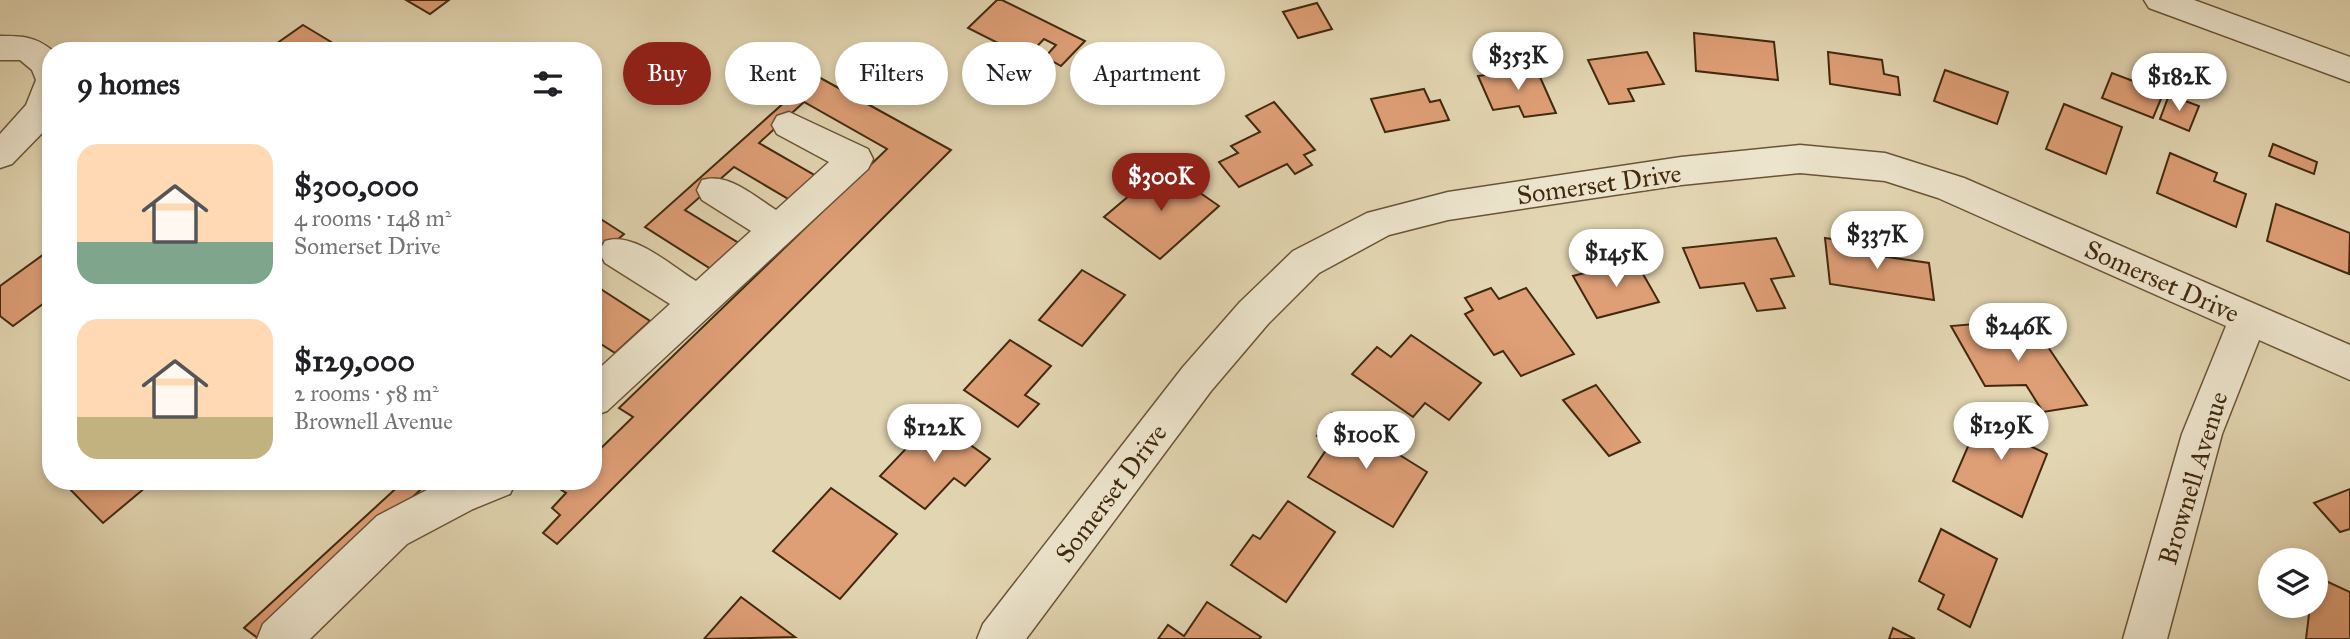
<!DOCTYPE html>
<html lang="en">
<head>
<meta charset="utf-8">
<style>
  body { margin:0; font-family:"IM FELL Great Primer",serif; background:#f6f6f6; color:#202124; height:100vh; display:flex; flex-direction:column; font-size:26px; white-space:nowrap }
  * { box-sizing:border-box; margin:0 }
  p { font-size:23px; color:#757577 }
  .icon { flex:none; width:38px; height:38px; fill:none; stroke:currentColor; stroke-width:2; stroke-linecap:round; stroke-linejoin:round }
  .map { position:relative; flex:1; overflow:hidden }
  .sheet { position:absolute; left:42px; top:42px; width:560px; height:448px; display:flex; flex-direction:column; background:#fff; border-radius:28px; box-shadow:0 4px 10px #0003 }
  .sheet>* { flex:none }
  .guide { position:absolute; left:623px; top:42px; width:665px; height:63px; display:flex; gap:14px }
  .buttons { position:absolute; left:2258px; top:548px; display:grid; gap:14px }
  .buttons a { display:grid; place-items:center; width:70px; height:70px; border-radius:50%; background:#fff; box-shadow:0 4px 10px #0003; font-size:35px }
  .price { position:absolute; translate:-50% -60px; padding:0 16px; border-radius:24px; background:#fff; color:#222; font-size:23px; line-height:46px; filter:drop-shadow(0 2px 4px #0008) }
  .price::after { content:''; position:absolute; left:50%; top:42px; width:21px; height:16px; margin-left:-10px; background:inherit; clip-path:polygon(0 0,100% 0,50% 100%) }
  .price.current { background:#8f2418; color:#fff }
  ul { padding:0; list-style:none }
  li { display:flex; align-items:center; gap:21px; height:175px; padding:0 35px }
  li span { display:grid; place-items:center; flex:none; width:196px; height:140px; border-radius:21px; color:#555 }
  li>.icon { margin-inline-start:auto }
  span .icon { width:84px; height:84px; fill:#fffc; stroke-width:1 }
  li b { font-size:30px }
  h2 { display:flex; justify-content:space-between; align-items:center; height:84px; padding:0 35px; font-size:30px }
  .chip { padding:0 24px; border-radius:32px; background:#fff; box-shadow:0 4px 10px #0003; font-size:24px; line-height:63px }
  .chip.current { background:#8f2418; color:#fff }
  .map>svg:first-child { display:block }
  .building { fill:#de9e76; stroke:#42290d; stroke-width:2 }
  .lines { fill:none; stroke-linecap:round; stroke-linejoin:round }
  .minor-casing { stroke:#6a5436; stroke-width:3 }
  .minor { fill:#ece4cc; fill-rule:evenodd }
  .labels { text-anchor:middle; dominant-baseline:central; stroke-width:7; stroke-linejoin:round; paint-order:stroke }
  .street-label { font-size:26px; fill:#42290d; stroke:#ece4cc }
</style>
</head>
<body>
<div class="map">
<svg width="2350" height="639" viewBox="0 0 2350 639">
  <rect width="100%" height="100%" fill="#e2d5b1"/>
  <filter id="stains"><feTurbulence type="fractalNoise" baseFrequency=".00286" numOctaves="4"/><feColorMatrix values="0 0 0 0 .2 0 0 0 0 .09 0 0 0 0 .02 0 0 0 .5 -.17"/></filter>
  <radialGradient id="worn" r=".72"><stop offset=".6" stop-color="#630" stop-opacity="0"/><stop offset="1" stop-color="#630" stop-opacity=".3"/></radialGradient>
  <!-- building -->
  <g class="building">
    <path d="M 406,0 L 449,0 L 430,14 Z"/>
    <path d="M 997,0 L 1002,0 L 1085,41 L 1061,66 L 1045,57 L 1056,45 L 1044,39 L 1019,65 L 988,50 L 996,42 L 968,28 Z"/>
    <path d="M 1317,3 L 1332,29 L 1298,38 L 1283,12 Z"/>
    <path d="M 303,25 L 346,51 L 313,51 L 306,46 L 299,51 L 266,51 Z"/>
    <path d="M 1694,33 L 1774,42 L 1778,80 L 1696,71 Z"/>
    <path d="M 1647,52 L 1664,84 L 1628,89 L 1634,101 L 1609,104 L 1588,60 Z"/>
    <path d="M 1828,52 L 1882,60 L 1884,74 L 1898,77 L 1900,95 L 1830,84 Z"/>
    <path d="M 1536,68 L 1556,113 L 1524,117 L 1519,106 L 1493,110 L 1478,76 Z"/>
    <path d="M 1945,70 L 2008,92 L 1997,124 L 1934,101 Z"/>
    <path d="M 2138,70 L 2168,82 L 2153,118 L 2102,98 L 2112,73 L 2133,81 Z"/>
    <path d="M 815,75 L 951,150 L 557,544 L 543,533 L 560,515 L 552,508 L 566,493 L 560,489 L 567,481 L 593,481 L 593,456 L 633,417 L 619,408 L 887,149 L 804,102 L 759,143 L 816,176 L 790,200 L 734,167 L 685,210 L 742,245 L 714,271 L 645,227 Z"/>
    <path d="M 1424,89 L 1430,102 L 1440,100 L 1449,120 L 1385,132 L 1371,99 Z"/>
    <path d="M 2169,95 L 2199,106 L 2189,131 L 2160,119 Z"/>
    <path d="M 1274,102 L 1315,150 L 1304,155 L 1312,165 L 1295,174 L 1287,164 L 1239,187 L 1219,162 L 1238,153 L 1231,146 L 1260,132 L 1246,116 Z"/>
    <path d="M 2064,104 L 2122,127 L 2106,174 L 2046,149 Z"/>
    <path d="M 2273,144 L 2317,162 L 2314,174 L 2269,156 Z"/>
    <path d="M 2170,153 L 2217,173 L 2214,181 L 2246,194 L 2236,227 L 2157,193 Z"/>
    <path d="M 1163,167 L 1219,206 L 1160,259 L 1104,217 Z"/>
    <path d="M 2276,204 L 2350,233 L 2349,274 L 2267,241 Z"/>
    <path d="M 593,214 L 624,234 L 593,261 Z"/>
    <path d="M 1776,238 L 1794,276 L 1771,279 L 1785,308 L 1757,311 L 1744,283 L 1700,288 L 1683,248 Z"/>
    <path d="M 1825,238 L 1873,245 L 1874,255 L 1929,263 L 1934,300 L 1830,284 Z"/>
    <path d="M 51,249 L 51,298 L 13,326 L 0,316 L 0,286 Z"/>
    <path d="M 1635,260 L 1659,302 L 1597,318 L 1573,276 Z"/>
    <path d="M 1082,270 L 1125,295 L 1082,346 L 1039,320 Z"/>
    <path d="M 593,284 L 650,321 L 615,353 L 593,339 Z"/>
    <path d="M 1491,288 L 1499,299 L 1526,288 L 1574,354 L 1521,376 L 1503,351 L 1494,355 L 1465,314 L 1473,310 L 1465,298 Z"/>
    <path d="M 2022,320 L 2038,348 L 2046,344 L 2087,405 L 2043,412 L 2026,385 L 1985,386 L 1951,326 Z"/>
    <path d="M 1411,335 L 1481,383 L 1449,420 L 1425,403 L 1413,417 L 1352,374 L 1377,347 L 1391,357 Z"/>
    <path d="M 1010,340 L 1051,366 L 1025,395 L 1039,404 L 1018,427 L 964,390 Z"/>
    <path d="M 1596,385 L 1640,442 L 1609,456 L 1563,400 Z"/>
    <path d="M 1986,405 L 2033,429 L 2026,444 L 2047,454 L 2022,517 L 1953,481 Z"/>
    <path d="M 1332,413 L 1427,472 L 1393,527 L 1308,477 L 1330,444 L 1317,436 Z"/>
    <path d="M 934,419 L 990,459 L 965,486 L 954,478 L 925,509 L 880,476 Z"/>
    <path d="M 62,481 L 151,481 L 152,482 L 103,523 Z"/>
    <path d="M 404,481 L 430,481 L 259,639 L 244,628 Z"/>
    <path d="M 831,488 L 897,534 L 840,599 L 773,551 Z"/>
    <path d="M 2350,489 L 2350,529 L 2340,532 L 2314,503 Z"/>
    <path d="M 1288,501 L 1335,532 L 1286,602 L 1231,565 L 1253,535 L 1260,539 Z"/>
    <path d="M 1941,529 L 1997,559 L 1970,627 L 1938,609 L 1944,595 L 1919,581 Z"/>
    <path d="M 2315,576 L 2350,592 L 2350,639 L 2306,639 L 2310,606 L 2315,606 Z"/>
    <path d="M 741,597 L 795,637 L 704,639 Z"/>
    <path d="M 1207,602 L 1261,637 L 1259,639 L 1158,639 L 1168,625 L 1184,636 Z"/>
    <path d="M 1893,628 L 1915,639 L 1889,639 Z"/>
  </g>
  <g class="lines">
    <!-- minor casing -->
    <g class="minor-casing">
      <g id="minor">
        <path d="M 2144,0 L 2194,0 L 2350,57 L 2350,82 L 2149,8 Z"/>
        <path d="M 0,36 C 22,36 35,36 53,51 L 51,124 L 12,164 L 0,168 L 0,134 L 26,105 L 36,80 L 32,70 L 20,60 L 0,60 Z"/>
        <path d="M 789,112 L 868,149 L 873,159 L 868,169 L 607,411 L 593,416 L 593,374 L 670,304 L 605,263 L 599,252 L 605,241 C 634,231 671,266 696,281 L 751,231 L 702,200 L 697,190 L 702,180 C 728,172 754,196 776,210 L 829,162 L 777,134 L 772,125 L 777,116 Z"/>
        <path d="M 1800,145 L 1885,153 L 1964,178 L 2350,345 L 2350,380 L 2259,340 L 2222,434 L 2167,639 L 2123,639 L 2182,434 L 2226,326 L 1938,198 L 1885,181 L 1800,173 L 1681,185 L 1448,220 L 1389,235 L 1319,273 L 1268,324 L 1211,391 L 1026,639 L 977,639 L 983,624 L 1183,367 L 1240,302 L 1293,251 L 1367,213 L 1448,192 L 1681,157 Z"/>
        <path d="M 444,481 L 516,481 L 510,494 L 473,509 L 407,544 L 310,639 L 257,639 L 263,624 L 377,516 Z"/>
      </g>
    </g>
    <!-- minor -->
    <use href="#minor" class="minor"/>
  </g>
  <g class="labels">
    <!-- street labels -->
    <g class="street-label">
      <text transform="translate(1599 184) rotate(-8)">Somerset Drive</text>
      <text transform="translate(2162 281) rotate(24)">Somerset Drive</text>
      <text transform="translate(2193 478) rotate(-73)">Brownell Avenue</text>
      <text transform="translate(1111 493) rotate(-53)">Somerset Drive</text>
    </g>
  </g>
  <rect width="100%" height="100%" filter="url(#stains)"/>
  <rect width="100%" height="100%" fill="url(#worn)"/>
</svg>
<div class="buttons">
<a><svg class="icon" aria-label="layers" viewBox="0 0 24 24"><path d="M12 4l9 5-9 5-9-5zM3 14l9 5 9-5"/></svg></a>
</div>
<b class="price" style="left:1518px;top:92px">$353K</b>
<b class="price" style="left:2179px;top:113px">$182K</b>
<b class="price current" style="left:1161px;top:213px">$300K</b>
<b class="price" style="left:1877px;top:271px">$337K</b>
<b class="price" style="left:1616px;top:289px">$145K</b>
<b class="price" style="left:2018px;top:363px">$246K</b>
<b class="price" style="left:2001px;top:462px">$129K</b>
<b class="price" style="left:934px;top:464px">$122K</b>
<b class="price" style="left:1366px;top:471px">$100K</b>
<div class="guide">
<a class="chip current">Buy</a>
<a class="chip">Rent</a>
<a class="chip">Filters</a>
<a class="chip">New</a>
<a class="chip">Apartment</a>
</div>
<section class="sheet">
<h2>9 homes<svg class="icon" aria-label="filters" viewBox="0 0 24 24"><path d="M4 7h16M4 17h16"/><circle cx="9" cy="7" r="2"/><circle cx="15" cy="17" r="2"/></svg></h2>
<ul>
<li><span style="background:linear-gradient(#ffd9b3 70%,#7fa58c 0)"><svg class="icon" aria-label="home" viewBox="0 0 24 24"><path d="M3 11l9-7 9 7M6 9v11h12V9"/></svg></span><div><b>$300,000</b><p>4 rooms · 148 m²</p><p>Somerset Drive</p></div></li>
<li><span style="background:linear-gradient(#ffd9b3 70%,#c2b280 0)"><svg class="icon" aria-label="home" viewBox="0 0 24 24"><path d="M3 11l9-7 9 7M6 9v11h12V9"/></svg></span><div><b>$129,000</b><p>2 rooms · 58 m²</p><p>Brownell Avenue</p></div></li>
</ul>
</section>
</div>
</body>
</html>
